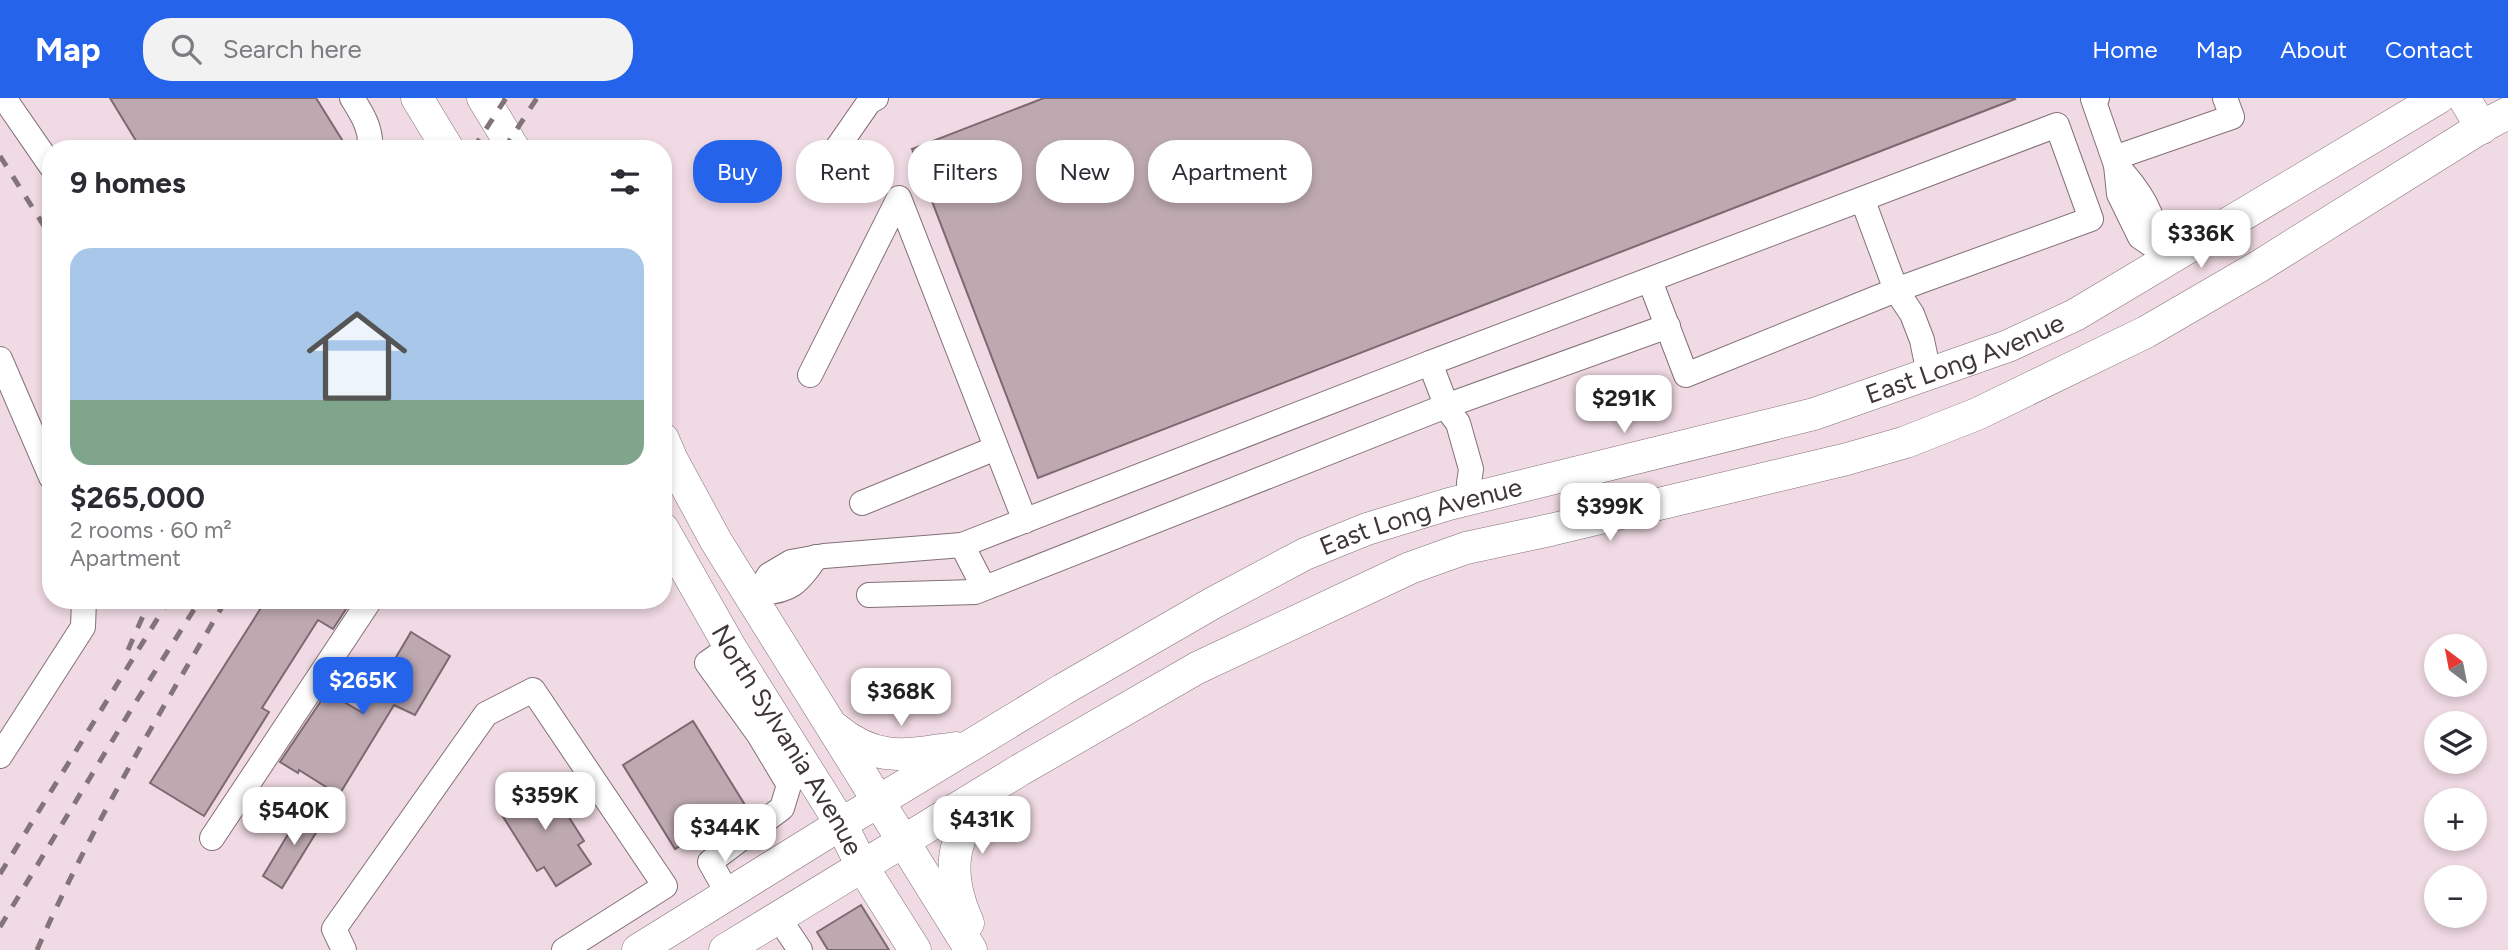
<!DOCTYPE html>
<html lang="en">
<head>
<meta charset="utf-8">
<style>
  body { margin:0; font-family:Figtree,sans-serif; background:#f2f2f3; color:#2b2b33; height:100vh; display:flex; flex-direction:column; font-size:26px; white-space:nowrap }
  * { box-sizing:border-box; margin:0 }
  p { font-size:23px; color:#7c7c81 }
  .icon { flex:none; width:38px; height:38px; fill:none; stroke:currentColor; stroke-width:2; stroke-linecap:round; stroke-linejoin:round }
  .map { position:relative; flex:1; overflow:hidden }
  .side { position:absolute; left:42px; top:42px; width:630px; height:469px; display:flex; flex-direction:column; background:#fff; border-radius:28px; box-shadow:0 4px 10px #0003 }
  .side>* { flex:none }
  .guide { position:absolute; left:693px; top:42px; width:665px; height:63px; display:flex; gap:14px }
  .needle { width:46px; rotate:328deg }
  .buttons { position:absolute; left:2424px; top:536px; display:grid; gap:14px }
  .buttons a { display:grid; place-items:center; width:63px; height:63px; border-radius:50%; background:#fff; box-shadow:0 4px 10px #0003; font-size:35px }
  .price { position:absolute; translate:-50% -60px; padding:0 16px; border-radius:14px; background:#fff; color:#222; font-size:23px; line-height:46px; filter:drop-shadow(0 2px 4px #0008) }
  .price::after { content:''; position:absolute; left:50%; top:42px; width:21px; height:16px; margin-left:-10px; background:inherit; clip-path:polygon(0 0,100% 0,50% 100%) }
  .price.current { background:#2563eb; color:#fff }
  ul { padding:0; list-style:none }
  li { display:grid; align-content:center; gap:14px; height:371px; padding:0 28px }
  li+li { border-top:2px solid #e1e1e2 }
  li span { display:grid; place-items:center; height:217px; border-radius:21px; color:#555 }
  li>.icon { margin-inline-start:auto }
  span .icon { width:126px; height:126px; fill:#fffc; stroke-width:1 }
  li b { font-size:30px }
  h2 { display:flex; justify-content:space-between; align-items:center; height:84px; padding:0 28px; font-size:30px }
  .pill { padding:0 24px; border-radius:28px; background:#fff; box-shadow:0 4px 10px #0003; font-size:24px; line-height:63px }
  .pill.current { background:#2563eb; color:#fff }
  header { display:flex; align-items:center; gap:42px; box-sizing:border-box; height:98px; padding:0 35px; background:#2563eb; color:#fff }
  header strong { font-size:33px }
  nav { display:flex; gap:38px; margin-inline-start:auto; font-size:24px }
  .search { width:490px; height:63px; background:#f2f2f3; display:flex; align-items:center; gap:18px; box-sizing:border-box; padding:0 24px; border-radius:28px; color:#7c7c81; font-size:26px }
  .map>svg:first-child { display:block }
  .building { fill:#bea9b1; stroke:#7d6971; stroke-width:2 }
  .lines { fill:none; stroke-linecap:round; stroke-linejoin:round }
  .minor-casing { stroke:#837078; stroke-width:26 }
  .major-casing { stroke:#837078; stroke-width:33 }
  .minor { stroke:#fff; stroke-width:24 }
  .major { stroke:#fff; stroke-width:32 }
  .rail { stroke:#82747a; stroke-width:5; stroke-dasharray:12 12; stroke-linecap:butt }
  .labels { text-anchor:middle; dominant-baseline:central; stroke-width:7; stroke-linejoin:round; paint-order:stroke }
  .street-label { font-size:26px; fill:#3f363a; stroke:#f0dae3 }
</style>
</head>
<body>
<header>
<strong>Map</strong>
<div class="search"><svg class="icon" aria-label="search" viewBox="0 0 24 24"><circle cx="10" cy="10" r="6"/><path d="M15 15l6 6"/></svg>Search here</div>
<nav><a>Home</a><a>Map</a><a>About</a><a>Contact</a></nav>
</header>
<div class="map">
<svg width="2508" height="852" viewBox="0 0 2508 852">
  <rect width="100%" height="100%" fill="#f0dae3"/>
  <!-- building -->
  <g class="building">
    <path d="M 110,0 L 316,0 L 344,45 L 335,51 L 141,51 Z"/>
    <path d="M 1044,0 L 2014,0 L 2015,1 L 1038,380 L 912,51 Z"/>
    <path d="M 266,502 L 352,502 L 333,531 L 318,522 L 262,610 L 269,614 L 204,718 L 150,685 Z"/>
    <path d="M 411,534 L 450,558 L 415,617 L 394,607 L 339,697 L 299,672 L 298,675 L 280,664 L 327,594 L 363,615 Z"/>
    <path d="M 693,623 L 745,707 L 675,751 L 623,667 Z"/>
    <path d="M 544,680 L 584,743 L 578,747 L 591,766 L 556,788 L 544,769 L 537,773 L 497,709 Z"/>
    <path d="M 305,708 L 325,720 L 282,790 L 263,778 Z"/>
    <path d="M 861,807 L 889,852 L 828,852 L 817,834 Z"/>
  </g>
  <g class="lines">
    <!-- minor casing -->
    <g class="minor-casing">
      <g id="minor">
        <path d="M 4,0 L 51,68"/>
        <path d="M 352,0 C 362,16 372,31 370,51"/>
        <path d="M 2097,0 L 2093,1 L 2116,67 L 2119,96 L 2140,139 L 2158,151 L 2166,163"/>
        <path d="M 2114,60 L 2232,19 L 2225,0"/>
        <path d="M 826,66 L 869,4 L 876,0"/>
        <path d="M 2116,67 C 2139,91 2156,117 2158,151"/>
        <path d="M 1863,103 L 1896,192 L 1912,216 L 1922,242 L 1929,276"/>
        <path d="M 0,261 L 51,379"/>
        <path d="M 810,277 L 899,100 L 1025,423"/>
        <path d="M 1472,401 L 1469,385 L 1471,371 L 1458,325 L 1448,312 L 1430,265 L 2057,27 L 2091,121 L 1896,192 L 1686,277 L 1650,183"/>
        <path d="M 862,405 L 996,350"/>
        <path d="M 962,447 L 984,490"/>
        <path d="M 758,495 C 790,494 799,485 816,459"/>
        <path d="M 869,497 L 975,494 L 1446,308 L 1668,228"/>
        <path d="M 751,499 L 758,495 L 769,477 L 791,464 L 824,458 L 962,447 L 1430,265"/>
        <path d="M 0,658 L 83,529 L 84,502"/>
        <path d="M 212,740 L 370,502"/>
        <path d="M 728,796 L 710,764 L 782,710 L 789,687 L 759,637 L 707,565 L 730,549"/>
        <path d="M 778,819 L 800,852"/>
        <path d="M 344,852 L 334,831 L 486,616 L 533,592 L 665,788 L 564,852"/>
      </g>
    </g>
    <!-- major casing -->
    <g class="major-casing">
      <g id="major">
        <path d="M 417,0 L 448,51"/>
        <path d="M 483,0 L 514,51"/>
        <path d="M 2464,0 L 2482,30"/>
        <path d="M 663,341 L 672,362 L 716,443 L 971,852"/>
        <path id="s1" d="M 663,431 L 730,549 L 841,726 L 862,768 L 915,852"/>
        <path d="M 836,631 C 877,665 907,657 956,650"/>
        <path d="M 968,825 C 946,776 949,736 990,698"/>
        <path id="s2" d="M 638,852 L 841,726 L 1062,592 L 1213,505 L 1305,456 L 1367,431 L 1449,406 L 1814,316 L 2008,248 L 2075,217 L 2438,0"/>
        <path d="M 725,852 L 1020,672 L 1197,570 L 1410,470 L 1466,450 L 1550,432 L 1847,361 L 1906,344 L 1977,316 L 2146,234 L 2258,169 L 2485,27 L 2508,15"/>
      </g>
    </g>
    <!-- minor -->
    <use href="#minor" class="minor"/>
    <!-- major -->
    <use href="#major" class="major"/>
    <!-- rail -->
    <g class="rail">
      <path d="M 473,51 L 506,0"/>
      <path d="M 504,51 L 537,0"/>
      <path d="M 0,58 L 51,139"/>
      <path d="M 128,552 L 150,502"/>
      <path d="M 0,776 L 169,502"/>
      <path d="M 0,829 L 132,610 L 200,502"/>
      <path d="M 37,852 C 91,729 158,618 226,502"/>
    </g>
  </g>
  <g class="labels">
    <!-- street labels -->
    <g class="street-label">
      <text stroke="none"><textPath href="#s2" startOffset="1465">East Long Avenue</textPath></text>
      <text stroke="none"><textPath href="#s2" startOffset="898">East Long Avenue</textPath></text>
      <text stroke="none"><textPath href="#s1" startOffset="245">North Sylvania Avenue</textPath></text>
    </g>
  </g>
</svg>
<div class="buttons">
<a><svg class="needle" viewBox="-14 -14 28 28"><path d="M0-13l5 13h-10z" fill="#e53935"/><path d="M0 13l5-13h-10z" fill="#7c7c81"/></svg></a>
<a><svg class="icon" aria-label="layers" viewBox="0 0 24 24"><path d="M12 4l9 5-9 5-9-5zM3 14l9 5 9-5"/></svg></a>
<a>+</a>
<a>−</a>
</div>
<b class="price" style="left:2201px;top:172px">$336K</b>
<b class="price" style="left:1624px;top:337px">$291K</b>
<b class="price" style="left:1610px;top:445px">$399K</b>
<b class="price current" style="left:363px;top:619px">$265K</b>
<b class="price" style="left:901px;top:630px">$368K</b>
<b class="price" style="left:545px;top:734px">$359K</b>
<b class="price" style="left:294px;top:749px">$540K</b>
<b class="price" style="left:982px;top:758px">$431K</b>
<b class="price" style="left:725px;top:766px">$344K</b>
<div class="guide">
<a class="pill current">Buy</a>
<a class="pill">Rent</a>
<a class="pill">Filters</a>
<a class="pill">New</a>
<a class="pill">Apartment</a>
</div>
<section class="side">
<h2>9 homes<svg class="icon" aria-label="filters" viewBox="0 0 24 24"><path d="M4 7h16M4 17h16"/><circle cx="9" cy="7" r="2"/><circle cx="15" cy="17" r="2"/></svg></h2>
<ul>
<li><span style="background:linear-gradient(#a9c7e8 70%,#7fa58c 0)"><svg class="icon" aria-label="home" viewBox="0 0 24 24"><path d="M3 11l9-7 9 7M6 9v11h12V9"/></svg></span><div><b>$265,000</b><p>2 rooms · 60 m²</p><p>Apartment</p></div></li>
</ul>
</section>
</div>
</body>
</html>
